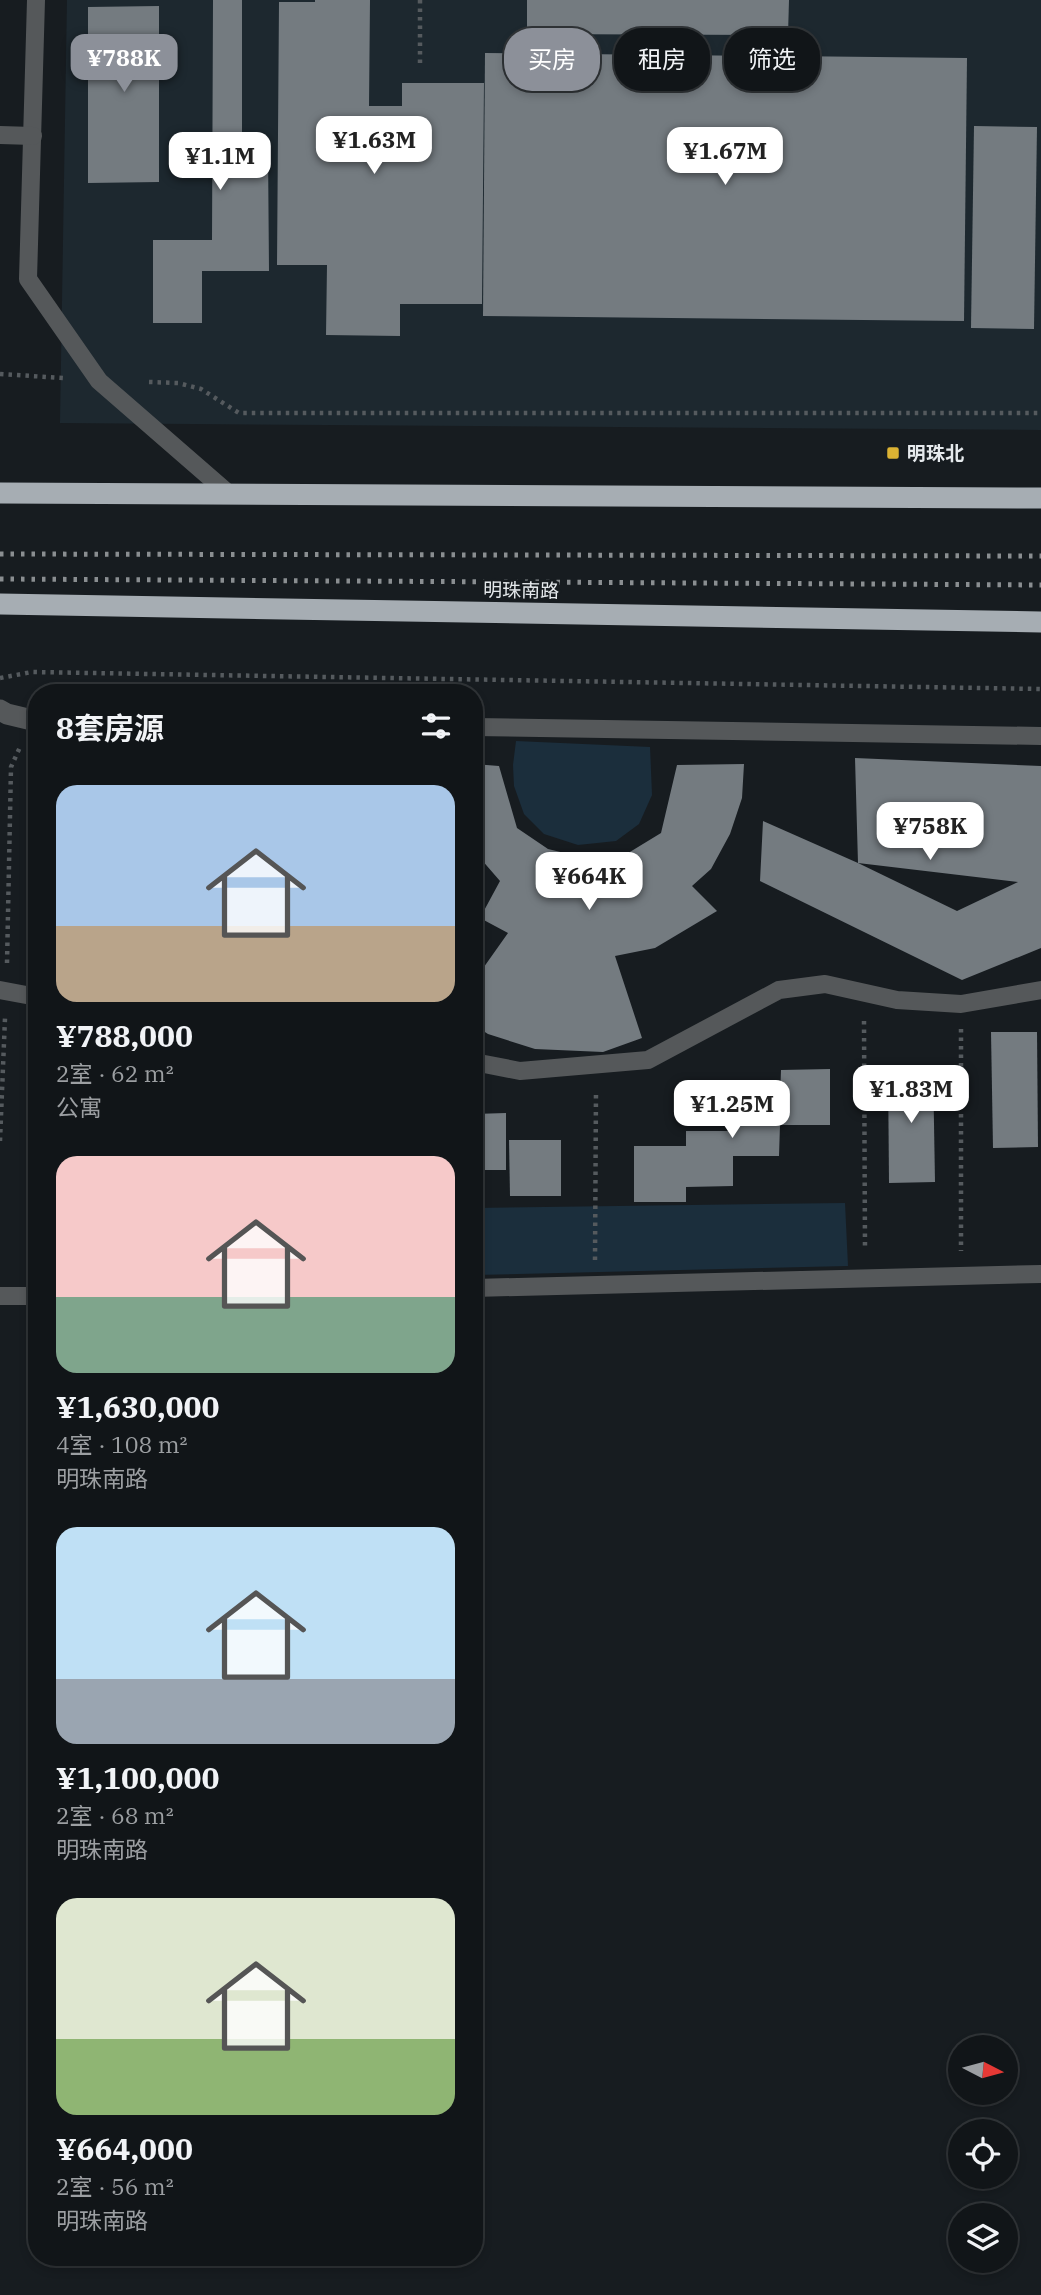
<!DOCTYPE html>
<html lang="zh">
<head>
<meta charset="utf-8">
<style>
  body { margin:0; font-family:"IBM Plex Serif","Noto Sans SC",serif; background:#1a1e21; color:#f1f3f6; height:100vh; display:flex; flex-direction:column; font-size:26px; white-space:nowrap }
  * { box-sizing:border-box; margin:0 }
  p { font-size:23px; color:#9c9fa2 }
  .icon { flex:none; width:38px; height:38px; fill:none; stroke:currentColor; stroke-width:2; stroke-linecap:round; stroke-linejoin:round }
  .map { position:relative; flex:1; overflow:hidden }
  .sheet { position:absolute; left:28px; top:684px; width:455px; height:1582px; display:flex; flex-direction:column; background:#111518; border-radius:28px; box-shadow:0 4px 10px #0003,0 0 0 2px #303437 }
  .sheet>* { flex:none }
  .guide { position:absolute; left:504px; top:28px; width:430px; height:63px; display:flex; gap:14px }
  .needle { width:46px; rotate:96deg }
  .tools { position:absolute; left:948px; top:2035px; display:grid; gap:14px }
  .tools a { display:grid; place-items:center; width:70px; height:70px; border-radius:50%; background:#111518; box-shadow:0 4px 10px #0003,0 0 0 2px #303437; font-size:35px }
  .price { position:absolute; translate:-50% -60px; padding:0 16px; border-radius:14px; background:#fff; color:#222; font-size:23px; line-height:46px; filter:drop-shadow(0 2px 4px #0008) }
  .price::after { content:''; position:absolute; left:50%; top:42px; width:21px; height:16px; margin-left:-10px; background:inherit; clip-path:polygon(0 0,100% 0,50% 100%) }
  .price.on { background:#8c9099; color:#fff }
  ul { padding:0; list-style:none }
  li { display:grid; align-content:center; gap:14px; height:371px; padding:0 28px }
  li span { display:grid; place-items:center; height:217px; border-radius:21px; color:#555 }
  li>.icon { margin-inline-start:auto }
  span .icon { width:126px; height:126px; fill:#fffc; stroke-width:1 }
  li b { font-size:30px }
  h2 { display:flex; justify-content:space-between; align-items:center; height:84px; padding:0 28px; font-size:30px }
  .tag { padding:0 24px; border-radius:28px; background:#111518; box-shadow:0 4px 10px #0003,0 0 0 2px #303437; font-size:24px; line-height:63px }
  .tag.on { background:#8c9099; color:#fff }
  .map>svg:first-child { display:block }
  .built { fill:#1d282f }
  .green { fill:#1b2e3c }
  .building { fill:#747b80; fill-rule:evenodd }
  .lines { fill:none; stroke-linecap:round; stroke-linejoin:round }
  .path { stroke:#555a5e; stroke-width:4.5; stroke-dasharray:3.5 5; stroke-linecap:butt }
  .lane { stroke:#55585a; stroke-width:18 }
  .street { stroke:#55585a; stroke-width:21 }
  .highway { stroke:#a6adb3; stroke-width:21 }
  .rail { stroke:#8a8e91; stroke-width:5; stroke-dasharray:3.5 7; stroke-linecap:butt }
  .poi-dot { fill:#dbb233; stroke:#171c20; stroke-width:2.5 }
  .labels { text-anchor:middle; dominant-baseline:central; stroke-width:5; stroke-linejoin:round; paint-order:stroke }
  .poi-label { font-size:19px; font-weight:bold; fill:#e6eaed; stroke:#171c20; text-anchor:start }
  .street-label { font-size:19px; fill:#e6eaed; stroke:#171c20 }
</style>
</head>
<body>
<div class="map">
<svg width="1041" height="2295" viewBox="0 0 1041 2295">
  <rect width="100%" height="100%" fill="#171c20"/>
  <!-- built -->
  <path class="built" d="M 67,0 L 1041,0 L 1041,430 L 60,423 Z"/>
  <!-- green -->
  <g class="green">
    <path d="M 516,741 L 650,747 L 652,795 L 639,824 L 616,841 L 578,845 L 544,834 L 524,814 L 514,786 L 513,765 Z"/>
    <path d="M 845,1203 L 848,1266 L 474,1275 L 474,1208 Z"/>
  </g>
  <!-- building -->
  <g class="building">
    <path d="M 213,0 L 242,0 L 242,150 L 268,150 L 269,271 L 202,271 L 202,323 L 153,323 L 153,240 L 212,240 Z"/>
    <path d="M 315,0 L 370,0 L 369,106 L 402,106 L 402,83 L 484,83 L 482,304 L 400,304 L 400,336 L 326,335 L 327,265 L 277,265 L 279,2 L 315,2 Z"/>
    <path d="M 527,0 L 789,0 L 788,35 L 527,34 Z"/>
    <path d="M 159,6 L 159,182 L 88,183 L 88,7 Z"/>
    <path d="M 485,53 L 967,58 L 964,321 L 483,316 Z"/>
    <path d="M 974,126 L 1037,127 L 1034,329 L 971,328 Z"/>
    <path d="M 855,758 L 1041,766 L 1041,948 L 962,980 L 760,881 L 763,821 L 858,863 ZM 858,863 L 1018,882 L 957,911 Z"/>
    <path d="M 474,764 L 499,766 L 517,828 L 548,849 L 581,857 L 620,858 L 661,833 L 677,765 L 744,764 L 742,798 L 730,834 L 711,869 L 692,886 L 717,911 L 655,948 L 615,956 L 642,1038 L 603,1052 L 535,1049 L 488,1034 L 474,1025 L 474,981 L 508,933 L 480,918 L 500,881 L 474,851 Z"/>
    <path d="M 991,1032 L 1037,1032 L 1038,1147 L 993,1148 Z"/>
    <path d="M 933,1066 L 935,1182 L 889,1183 L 888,1067 Z"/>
    <path d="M 830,1069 L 830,1125 L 780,1125 L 779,1156 L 733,1156 L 733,1186 L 686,1187 L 686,1202 L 634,1202 L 634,1146 L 686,1146 L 686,1131 L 733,1131 L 733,1101 L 780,1099 L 781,1070 Z"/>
    <path d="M 506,1113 L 506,1170 L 474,1170 L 474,1114 Z"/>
    <path d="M 509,1140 L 561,1140 L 561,1196 L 510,1196 Z"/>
  </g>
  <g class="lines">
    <!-- path -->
    <g class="path">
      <path d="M 420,0 L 420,66"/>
      <path d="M 0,374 L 63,378"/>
      <path d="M 149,382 L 178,383 L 201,389 L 239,413 L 1041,413"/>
      <path d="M 0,678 L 32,672 L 1041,689"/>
      <path d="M 7,963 L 11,767 L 20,747"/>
      <path d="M 864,1021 L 865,1250"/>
      <path d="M 961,1029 L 961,1251"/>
      <path d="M 0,1141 L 5,1018"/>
      <path d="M 595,1260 L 596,1090"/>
    </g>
    <!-- lane -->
    <g class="lane">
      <path d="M 36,0 L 28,279 L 99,381 L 229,494"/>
      <path d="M 0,135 L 33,136"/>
      <path d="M 474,727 L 1041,736"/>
      <path d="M 0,990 L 37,997"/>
      <path d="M 474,1062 L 520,1071 L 648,1060 L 779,990 L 825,984 L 897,1000 L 961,1004 L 1041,990"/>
      <path d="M 474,1288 L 1041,1274"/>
      <path d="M 0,1296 L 37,1296"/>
    </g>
    <!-- street -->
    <path class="street" d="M 0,710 L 7,714 L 32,720"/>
    <!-- highway -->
    <g class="highway">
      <path d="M 0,493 L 1041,498"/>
      <path d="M 0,604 L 1041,622"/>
    </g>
    <!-- rail -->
    <g class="rail">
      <path d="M 0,554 L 1041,556"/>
      <path d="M 0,579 L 1041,585"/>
    </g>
  </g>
  <!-- markers -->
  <rect class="poi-dot" x="886" y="446" width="14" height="14" rx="3.5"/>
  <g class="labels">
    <!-- poi labels -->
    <g class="poi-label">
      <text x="907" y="453">明珠北</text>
    </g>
    <!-- street labels -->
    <g class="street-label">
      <text transform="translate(521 590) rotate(1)">明珠南路</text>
    </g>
  </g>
</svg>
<div class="tools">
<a><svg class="needle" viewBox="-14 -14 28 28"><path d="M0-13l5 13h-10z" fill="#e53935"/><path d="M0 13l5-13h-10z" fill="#9c9fa2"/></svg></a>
<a><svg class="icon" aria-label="locate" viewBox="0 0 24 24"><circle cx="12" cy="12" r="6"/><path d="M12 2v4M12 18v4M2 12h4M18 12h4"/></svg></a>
<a><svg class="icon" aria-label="layers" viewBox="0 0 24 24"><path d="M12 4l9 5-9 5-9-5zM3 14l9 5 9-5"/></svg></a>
</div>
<b class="price on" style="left:124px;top:94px">¥788K</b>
<b class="price" style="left:374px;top:176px">¥1.63M</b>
<b class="price" style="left:725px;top:187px">¥1.67M</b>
<b class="price" style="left:220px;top:192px">¥1.1M</b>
<b class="price" style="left:930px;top:862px">¥758K</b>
<b class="price" style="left:589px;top:912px">¥664K</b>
<b class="price" style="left:911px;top:1125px">¥1.83M</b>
<b class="price" style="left:732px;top:1140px">¥1.25M</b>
<div class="guide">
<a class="tag on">买房</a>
<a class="tag">租房</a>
<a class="tag">筛选</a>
</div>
<section class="sheet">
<h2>8套房源<svg class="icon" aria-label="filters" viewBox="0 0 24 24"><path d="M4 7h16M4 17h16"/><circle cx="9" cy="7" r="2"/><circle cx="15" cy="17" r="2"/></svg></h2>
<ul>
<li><span style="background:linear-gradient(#a9c7e8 65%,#b9a48a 0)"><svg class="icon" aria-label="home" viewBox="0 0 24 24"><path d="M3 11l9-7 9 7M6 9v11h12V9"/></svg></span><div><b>¥788,000</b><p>2室 · 62 m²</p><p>公寓</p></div></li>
<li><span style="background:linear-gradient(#f6c9c9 65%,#7fa58c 0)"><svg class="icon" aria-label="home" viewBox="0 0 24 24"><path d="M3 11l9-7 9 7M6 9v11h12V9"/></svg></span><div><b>¥1,630,000</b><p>4室 · 108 m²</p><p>明珠南路</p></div></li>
<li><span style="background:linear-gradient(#bfe0f5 70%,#9aa5b1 0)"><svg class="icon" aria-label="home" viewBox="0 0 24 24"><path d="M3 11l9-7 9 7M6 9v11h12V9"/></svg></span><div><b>¥1,100,000</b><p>2室 · 68 m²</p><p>明珠南路</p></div></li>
<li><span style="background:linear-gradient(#dfe7d0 65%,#8fb573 0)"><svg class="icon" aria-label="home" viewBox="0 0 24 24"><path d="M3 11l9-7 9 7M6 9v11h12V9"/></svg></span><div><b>¥664,000</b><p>2室 · 56 m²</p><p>明珠南路</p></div></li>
</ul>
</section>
</div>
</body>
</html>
